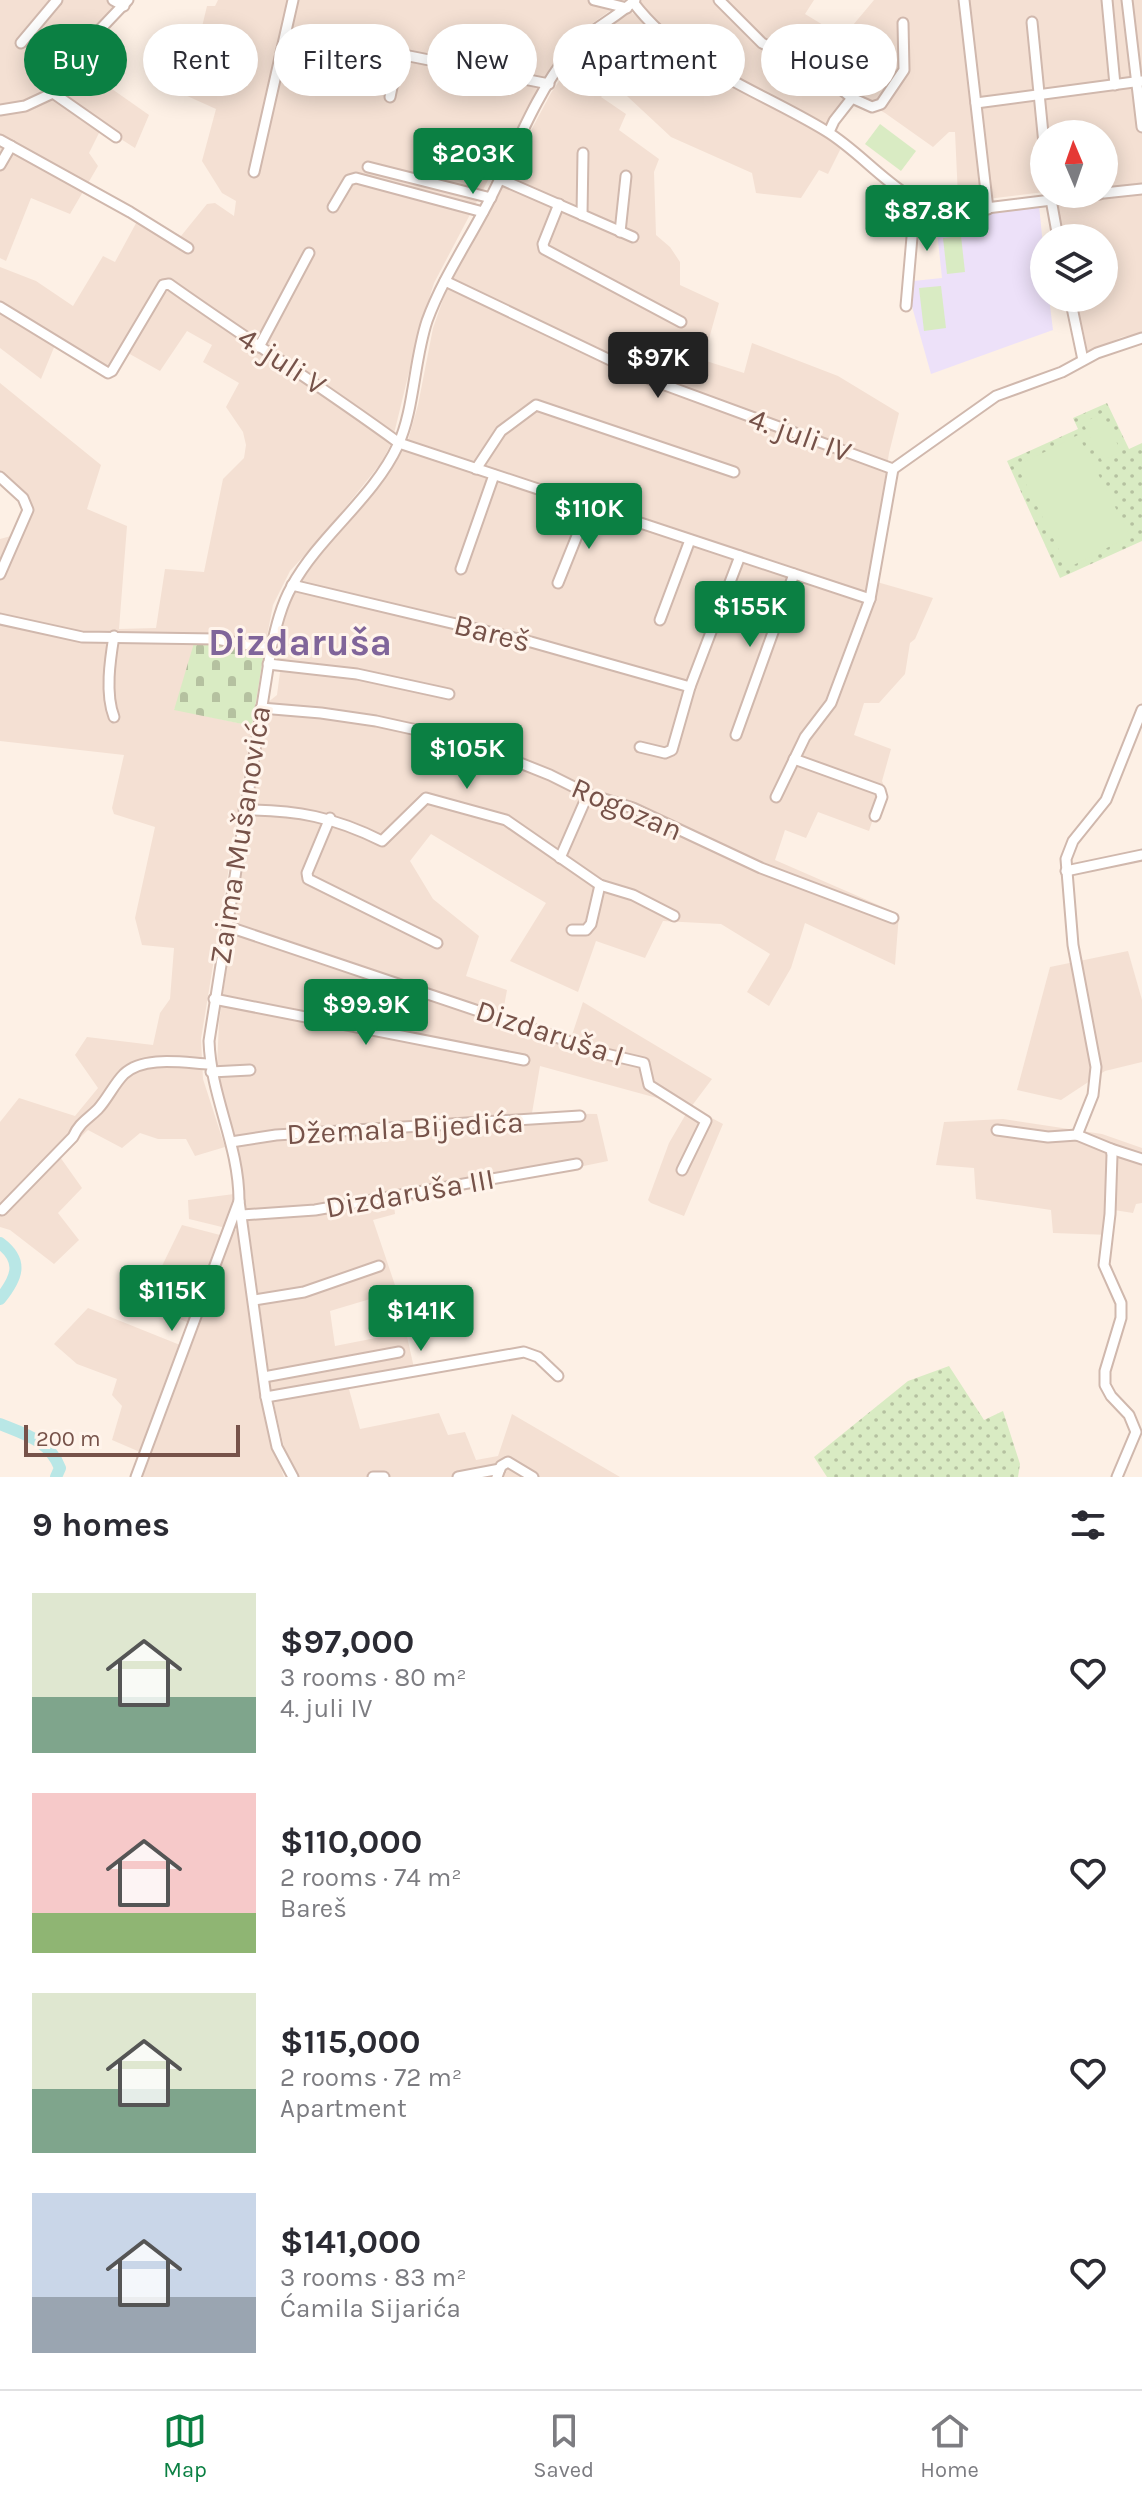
<!DOCTYPE html>
<html lang="en">
<head>
<meta charset="utf-8">
<style>
  body { margin:0; font-family:Karla,sans-serif; background:#f2f2f3; color:#2b2b33; height:100vh; display:flex; flex-direction:column; font-size:30px; white-space:nowrap }
  * { box-sizing:border-box; margin:0 }
  p { font-size:26px; color:#7c7c81 }
  .icon { flex:none; width:44px; height:44px; fill:none; stroke:currentColor; stroke-width:2; stroke-linecap:round; stroke-linejoin:round }
  .map { position:relative; height:1477px; overflow:hidden }
  .panel { display:flex; flex-direction:column; background:#fff; flex:1 }
  .panel>* { flex:none }
  .top-card { position:absolute; left:24px; top:24px; width:1094px; height:72px; display:flex; gap:16px }
  .needle { width:52px; rotate:358deg }
  .buttons { position:absolute; left:1030px; top:120px; display:grid; gap:16px }
  .buttons a { display:grid; place-items:center; width:88px; height:88px; border-radius:50%; background:#fff; box-shadow:0 4px 20px #0003; font-size:40px }
  .scale { position:absolute; left:24px; bottom:20px; width:216px; box-sizing:border-box; padding-left:8px; border:4px solid #765249; border-top:0; font-size:22px; line-height:28px; white-space:nowrap; color:#765249; -webkit-text-stroke:6px #fff4eb; paint-order:stroke }
  .price { position:absolute; translate:-50% -68px; padding:0 18px; border-radius:8px; background:#0b8043; color:#fff; font-size:26px; line-height:52px; filter:drop-shadow(0 2px 4px #0008) }
  .price::after { content:''; position:absolute; left:50%; top:48px; width:24px; height:18px; margin-left:-12px; background:inherit; clip-path:polygon(0 0,100% 0,50% 100%) }
  .price.selected { background:#222; color:#fff }
  ul { padding:0; list-style:none }
  li { display:flex; align-items:center; gap:24px; height:200px; padding:0 32px }
  li span { display:grid; place-items:center; flex:none; width:224px; height:160px; border-radius:0px; color:#555 }
  li>.icon { margin-inline-start:auto }
  span .icon { width:96px; height:96px; fill:#fffc; stroke-width:1 }
  li b { font-size:34px }
  h2 { display:flex; justify-content:space-between; align-items:center; height:96px; padding:0 32px; font-size:34px }
  .chip { padding:0 28px; border-radius:36px; background:#fff; box-shadow:0 4px 20px #0003; font-size:28px; line-height:72px }
  .chip.selected { background:#0b8043; color:#fff }
  .menu { display:flex; justify-content:space-around; align-items:center; height:112px; border-top:2px solid #e1e1e2; background:#fff; font-size:22px; color:#7c7c81 }
  .menu a { display:grid; justify-items:center; gap:4px }
  .menu .selected { color:#0b8043 }
  .map>svg:first-child { display:block }
  .residential { fill:#f4e0d3 }
  .education { fill:#ede1f9 }
  .green { fill:url(#green-dots) }
  .cemetery { fill:url(#cemetery-stones) }
  .pitch { fill:#d9ebc3 }
  .lines { fill:none; stroke-linecap:round; stroke-linejoin:round }
  .river { stroke:#b9e7e6; stroke-width:12 }
  .minor-casing { stroke:#d0b8ad; stroke-width:13 }
  .minor { stroke:#fff; stroke-width:9 }
  .labels { text-anchor:middle; dominant-baseline:central; stroke-width:6; stroke-linejoin:round; paint-order:stroke }
  .street-label { font-size:30px; fill:#765249; stroke:#fff4eb }
  .district-label { font-size:38px; font-weight:bold; fill:#80659a; stroke:#fff4eb }
</style>
</head>
<body>
<div class="map">
<svg width="1142" height="1477" viewBox="0 0 1142 1477">
  <defs>
    <pattern id="green-dots" width="8" height="8" patternUnits="userSpaceOnUse" patternTransform="scale(2)"><rect width="8" height="8" fill="#d9ebc3"/><path d="M2 2h.1M6 6h.1" fill="none" stroke="#b5c1a0" stroke-width="1.8" stroke-linecap="round"/></pattern>
    <pattern id="cemetery-stones" width="16" height="16" patternUnits="userSpaceOnUse" patternTransform="scale(2)"><rect width="16" height="16" fill="#d9ebc3"/><path d="M2 7V4a2 2 0 0 1 4 0v3zM10 15v-3a2 2 0 0 1 4 0v3z" fill="#b5c1a0"/></pattern>
  </defs>
  <rect width="100%" height="100%" fill="#fdf0e5"/>
  <!-- residential -->
  <g class="residential">
    <path d="M 0,0 L 122,0 L 73,52 L 110,68 L 102,82 L 149,115 L 135,148 L 102,127 L 89,153 L 98,166 L 70,214 L 31,198 L 6,261 L 0,258 Z"/>
    <path d="M 218,0 L 625,0 L 583,30 L 564,49 L 495,167 L 434,283 L 419,331 L 392,442 L 381,463 L 325,533 L 290,571 L 273,605 L 264,652 L 174,709 L 252,726 L 201,1039 L 203,1079 L 225,1147 L 195,1156 L 186,1139 L 158,1139 L 140,1133 L 122,1148 L 88,1130 L 60,1157 L 82,1188 L 58,1213 L 79,1240 L 54,1264 L 10,1230 L 0,1227 L 0,1122 L 19,1098 L 75,1116 L 98,1088 L 75,1055 L 87,1037 L 153,1045 L 160,1013 L 170,999 L 174,948 L 142,945 L 135,918 L 155,827 L 114,814 L 112,808 L 124,755 L 0,741 L 0,539 L 11,536 L 24,508 L 19,489 L 0,472 L 0,383 L 101,465 L 87,509 L 127,526 L 119,629 L 156,628 L 165,569 L 204,572 L 223,479 L 244,458 L 246,445 L 243,432 L 226,407 L 239,383 L 203,362 L 212,345 L 187,331 L 160,371 L 128,353 L 108,368 L 55,345 L 41,379 L 0,348 L 0,267 L 36,281 L 73,306 L 103,256 L 115,262 L 141,214 L 181,236 L 207,204 L 215,203 L 234,216 L 236,201 L 222,193 L 202,161 L 216,109 L 185,95 L 190,82 L 219,86 L 227,57 L 211,64 L 194,60 L 207,6 L 215,6 Z"/>
    <path d="M 642,0 L 814,0 L 805,14 L 843,37 L 874,0 L 1142,0 L 1142,333 L 1122,337 L 1092,350 L 1084,350 L 1074,298 L 1104,298 L 1104,238 L 1062,238 L 1054,194 L 1104,194 L 1104,134 L 1044,134 L 1044,192 L 971,201 L 958,197 L 955,132 L 949,132 L 933,147 L 885,113 L 851,94 L 827,127 L 710,68 L 653,21 L 639,4 Z"/>
    <path d="M 630,11 L 676,50 L 728,84 L 762,99 L 842,146 L 828,174 L 819,170 L 801,198 L 756,193 L 752,173 L 671,137 L 613,83 L 601,97 L 626,114 L 619,130 L 659,159 L 654,172 L 656,235 L 670,247 L 680,262 L 680,285 L 719,303 L 703,360 L 744,373 L 752,343 L 838,376 L 899,413 L 889,453 L 870,580 L 933,598 L 915,639 L 910,643 L 905,674 L 879,703 L 864,703 L 854,735 L 891,749 L 882,781 L 884,786 L 869,831 L 818,812 L 806,838 L 785,830 L 775,860 L 899,914 L 895,965 L 805,923 L 791,968 L 769,1006 L 747,992 L 770,954 L 721,924 L 663,921 L 645,958 L 596,941 L 578,992 L 510,961 L 546,903 L 431,834 L 410,861 L 433,899 L 479,936 L 466,976 L 507,990 L 503,1012 L 572,1035 L 583,1002 L 712,1079 L 691,1107 L 723,1124 L 684,1216 L 651,1203 L 648,1200 L 669,1143 L 690,1107 L 540,1066 L 532,1113 L 597,1114 L 608,1161 L 394,1205 L 395,1214 L 373,1220 L 397,1291 L 330,1311 L 335,1346 L 406,1332 L 414,1368 L 347,1382 L 360,1429 L 439,1413 L 448,1435 L 465,1432 L 476,1460 L 498,1456 L 512,1414 L 620,1477 L 295,1477 L 289,1469 L 272,1395 L 241,1171 L 218,1081 L 217,1066 L 219,1022 L 259,741 L 267,703 L 277,695 L 280,672 L 276,666 L 277,657 L 287,609 L 297,588 L 316,561 L 390,467 L 408,440 L 418,405 L 433,328 L 447,288 L 551,93 L 585,43 Z"/>
    <path d="M 1128,951 L 1142,1000 L 1142,1062 L 1105,1071 L 1061,1100 L 1017,1090 L 1050,967 Z"/>
    <path d="M 1003,1119 L 1102,1134 L 1142,1148 L 1142,1203 L 1136,1204 L 1133,1213 L 1114,1210 L 1111,1235 L 1053,1233 L 1051,1210 L 976,1199 L 974,1168 L 936,1165 L 944,1122 Z"/>
    <path d="M 234,1194 L 226,1228 L 189,1219 L 188,1200 Z"/>
    <path d="M 182,1225 L 220,1235 L 189,1323 L 144,1303 Z"/>
    <path d="M 234,1230 L 238,1230 L 269,1436 L 284,1477 L 142,1477 Z"/>
    <path d="M 88,1308 L 180,1345 L 140,1452 L 112,1440 L 122,1406 L 112,1395 L 117,1379 L 77,1364 L 54,1344 Z"/>
  </g>
  <!-- education -->
  <path class="education" d="M 1039,205 L 1044,256 L 1044,298 L 1049,298 L 1053,330 L 931,374 L 909,296 L 913,281 L 942,278 L 935,212 Z"/>
  <!-- green -->
  <g class="green">
    <path d="M 1107,403 L 1129,449 L 1142,443 L 1142,541 L 1060,578 L 1007,461 L 1078,429 L 1073,418 Z"/>
    <path d="M 949,1366 L 984,1420 L 1003,1411 L 1020,1464 L 1018,1477 L 827,1477 L 814,1457 L 908,1381 Z"/>
  </g>
  <!-- cemetery -->
  <path class="cemetery" d="M 194,643 L 210,643 L 264,652 L 252,726 L 174,710 Z"/>
  <!-- pitch -->
  <g class="pitch">
    <path d="M 880,124 L 916,151 L 901,171 L 865,144 Z"/>
    <path d="M 961,236 L 965,272 L 947,274 L 943,238 Z"/>
    <path d="M 941,286 L 946,328 L 924,331 L 919,288 Z"/>
    <path d="M 1102,413 L 1121,451 L 1102,461 L 1083,423 Z"/>
    <path d="M 1078,435 L 1130,536 L 1068,568 L 1017,466 Z"/>
  </g>
  <g class="lines">
    <!-- river -->
    <g class="river">
      <path d="M 0,1243 C 24,1261 17,1278 0,1299"/>
      <path d="M 0,1424 C 25,1434 50,1441 60,1468 L 56,1477"/>
    </g>
    <!-- minor casing -->
    <g class="minor-casing">
      <g id="minor">
        <path d="M 113,0 L 124,6"/>
        <path d="M 594,0 L 627,8"/>
        <path d="M 719,0 L 762,43 L 818,71 L 852,98 L 872,107 L 881,104 L 904,70 L 903,23"/>
        <path d="M 964,0 L 988,209"/>
        <path d="M 1107,0 L 1115,85"/>
        <path d="M 1127,0 L 1142,127"/>
        <path d="M 633,2 C 682,67 759,90 826,131 C 869,157 901,207 954,212 L 1100,194"/>
        <path d="M 1032,22 L 1044,144"/>
        <path d="M 21,43 L 57,0"/>
        <path d="M 53,93 L 116,137"/>
        <path d="M 390,97 L 399,54 L 549,84"/>
        <path d="M 976,103 L 1142,81"/>
        <path d="M 0,110 L 25,106 L 53,93 L 72,59 L 128,0"/>
        <path d="M 829,132 L 834,121 L 852,98"/>
        <path d="M 427,136 L 508,162"/>
        <path d="M 0,140 L 130,212 L 188,248"/>
        <path d="M 0,165 L 11,146"/>
        <path d="M 368,167 L 491,198"/>
        <path d="M 254,172 L 293,0"/>
        <path d="M 500,179 L 633,237"/>
        <path d="M 1104,193 L 1142,189"/>
        <path d="M 1050,194 L 1058,238"/>
        <path d="M 559,204 L 543,244 L 544,249 L 681,322"/>
        <path d="M 333,207 L 349,180 L 356,178 L 483,212"/>
        <path d="M 582,215 L 583,153"/>
        <path d="M 620,232 L 626,176"/>
        <path d="M 445,281 L 654,381 L 893,469"/>
        <path d="M 1070,298 L 1083,360"/>
        <path d="M 906,306 L 912,237 L 912,198"/>
        <path d="M 0,307 L 108,373 L 112,371 L 163,285 L 169,284 C 245,338 324,388 399,443 L 870,599"/>
        <path d="M 259,347 L 309,253"/>
        <path d="M 476,469 L 501,431 L 536,405 L 734,472"/>
        <path d="M 893,469 L 996,396 L 1062,372 L 1097,353 L 1142,338"/>
        <path d="M 0,477 L 23,498 L 28,510 L 0,574"/>
        <path d="M 461,569 L 494,475"/>
        <path d="M 558,583 L 589,506"/>
        <path d="M 292,585 L 531,642 L 690,687 L 740,556"/>
        <path d="M 0,619 L 82,637 L 216,639 L 271,649"/>
        <path d="M 660,620 L 690,540"/>
        <path d="M 114,636 C 110,660 105,694 114,717"/>
        <path d="M 268,664 L 357,674 L 449,694"/>
        <path d="M 261,708 L 321,713 L 376,721 L 426,732 L 490,751 L 550,775 L 588,794 L 633,808 L 761,868 L 893,918"/>
        <path d="M 736,735 L 794,574"/>
        <path d="M 640,747 L 665,753 L 672,750 L 690,687"/>
        <path d="M 794,759 L 880,790 L 882,797 L 875,816"/>
        <path d="M 776,797 L 805,737 L 831,703 L 870,599 L 893,469"/>
        <path d="M 244,810 C 297,810 334,817 382,841 L 426,798 L 506,820 L 600,885 L 633,895 L 674,916"/>
        <path d="M 330,818 L 307,873 L 308,879 L 437,943"/>
        <path d="M 560,858 L 588,794"/>
        <path d="M 1066,871 L 1142,855"/>
        <path d="M 226,926 L 606,1054 L 644,1063 L 649,1085 L 706,1121 L 682,1170"/>
        <path d="M 572,930 L 586,930 L 591,924 L 600,885"/>
        <path d="M 214,999 L 524,1060"/>
        <path d="M 211,1072 L 250,1070"/>
        <path d="M 997,1130 L 1048,1137 L 1077,1135"/>
        <path d="M 231,1142 L 276,1135 L 580,1116"/>
        <path d="M 1111,1149 L 1142,1159"/>
        <path d="M 2,1210 L 73,1137 C 79,1123 88,1119 98,1109 C 108,1098 114,1084 124,1074 C 144,1055 185,1063 210,1064"/>
        <path d="M 242,1215 L 315,1210 L 577,1164"/>
        <path d="M 254,1300 L 304,1292 L 379,1266"/>
        <path d="M 264,1377 L 399,1352"/>
        <path d="M 266,1397 L 524,1352 L 538,1357 L 558,1376"/>
        <path d="M 136,1477 L 239,1201"/>
        <path d="M 293,1477 L 277,1447 L 266,1397 L 239,1201 C 239,1144 211,1098 209,1041 L 271,649 C 276,627 281,605 292,586 C 320,535 373,499 398,445 C 414,411 414,360 427,321 C 443,277 470,239 491,197 C 515,150 535,95 569,53 C 588,30 614,20 635,0"/>
        <path d="M 373,1477 L 384,1477"/>
        <path d="M 458,1477 L 500,1469"/>
        <path d="M 497,1477 L 501,1466 L 508,1462 L 533,1477"/>
        <path d="M 1117,1477 L 1136,1432 L 1129,1415 L 1111,1396 L 1105,1385 L 1105,1371 L 1121,1318 L 1121,1303 L 1104,1265 L 1110,1214 L 1112,1155 L 1111,1149 L 1077,1135 L 1093,1095 L 1096,1067 L 1073,945 L 1066,859 L 1073,841 L 1106,800 L 1142,710"/>
      </g>
    </g>
    <!-- minor -->
    <use href="#minor" class="minor"/>
  </g>
  <g class="labels">
    <!-- street labels -->
    <g class="street-label">
      <text transform="translate(282 361) rotate(33)">4. juli V</text>
      <text transform="translate(800 435) rotate(20)">4. juli IV</text>
      <text transform="translate(492 633) rotate(14)">Bareš</text>
      <text transform="translate(627 809) rotate(23)">Rogozan</text>
      <text transform="translate(240 835) rotate(-81)">Zaima Mušanovića</text>
      <text transform="translate(550 1033) rotate(18)">Dizdaruša I</text>
      <text transform="translate(405 1128) rotate(-3)">Džemala Bijedića</text>
      <text transform="translate(410 1193) rotate(-10)">Dizdaruša III</text>
    </g>
    <!-- district labels -->
    <g class="district-label">
      <text x="300" y="642">Dizdaruša</text>
    </g>
  </g>
</svg>
<div class="buttons">
<a><svg class="needle" viewBox="-14 -14 28 28"><path d="M0-13l5 13h-10z" fill="#e53935"/><path d="M0 13l5-13h-10z" fill="#7c7c81"/></svg></a>
<a><svg class="icon" aria-label="layers" viewBox="0 0 24 24"><path d="M12 4l9 5-9 5-9-5zM3 14l9 5 9-5"/></svg></a>
</div>
<div class="scale">200 m</div>
<b class="price" style="left:473px;top:196px">$203K</b>
<b class="price" style="left:927px;top:253px">$87.8K</b>
<b class="price selected" style="left:658px;top:400px">$97K</b>
<b class="price" style="left:589px;top:551px">$110K</b>
<b class="price" style="left:750px;top:649px">$155K</b>
<b class="price" style="left:467px;top:791px">$105K</b>
<b class="price" style="left:366px;top:1047px">$99.9K</b>
<b class="price" style="left:172px;top:1333px">$115K</b>
<b class="price" style="left:421px;top:1353px">$141K</b>
<div class="top-card">
<a class="chip selected">Buy</a>
<a class="chip">Rent</a>
<a class="chip">Filters</a>
<a class="chip">New</a>
<a class="chip">Apartment</a>
<a class="chip">House</a>
</div>
</div>
<section class="panel">
<h2>9 homes<svg class="icon" aria-label="filters" viewBox="0 0 24 24"><path d="M4 7h16M4 17h16"/><circle cx="9" cy="7" r="2"/><circle cx="15" cy="17" r="2"/></svg></h2>
<ul>
<li><span style="background:linear-gradient(#dfe7d0 65%,#7fa58c 0)"><svg class="icon" aria-label="home" viewBox="0 0 24 24"><path d="M3 11l9-7 9 7M6 9v11h12V9"/></svg></span><div><b>$97,000</b><p>3 rooms · 80 m²</p><p>4. juli IV</p></div><svg class="icon" aria-label="heart" viewBox="0 0 24 24"><path d="M12 20l-8-8c-3-5 5-10 8-4 3-6 11-1 8 4z"/></svg></li>
<li><span style="background:linear-gradient(#f6c9c9 75%,#8fb573 0)"><svg class="icon" aria-label="home" viewBox="0 0 24 24"><path d="M3 11l9-7 9 7M6 9v11h12V9"/></svg></span><div><b>$110,000</b><p>2 rooms · 74 m²</p><p>Bareš</p></div><svg class="icon" aria-label="heart" viewBox="0 0 24 24"><path d="M12 20l-8-8c-3-5 5-10 8-4 3-6 11-1 8 4z"/></svg></li>
<li><span style="background:linear-gradient(#dfe7d0 60%,#7fa58c 0)"><svg class="icon" aria-label="home" viewBox="0 0 24 24"><path d="M3 11l9-7 9 7M6 9v11h12V9"/></svg></span><div><b>$115,000</b><p>2 rooms · 72 m²</p><p>Apartment</p></div><svg class="icon" aria-label="heart" viewBox="0 0 24 24"><path d="M12 20l-8-8c-3-5 5-10 8-4 3-6 11-1 8 4z"/></svg></li>
<li><span style="background:linear-gradient(#c9d6e8 65%,#9aa5b1 0)"><svg class="icon" aria-label="home" viewBox="0 0 24 24"><path d="M3 11l9-7 9 7M6 9v11h12V9"/></svg></span><div><b>$141,000</b><p>3 rooms · 83 m²</p><p>Ćamila Sijarića</p></div><svg class="icon" aria-label="heart" viewBox="0 0 24 24"><path d="M12 20l-8-8c-3-5 5-10 8-4 3-6 11-1 8 4z"/></svg></li>
</ul>
</section>
<nav class="menu">
<a class="selected"><svg class="icon" aria-label="map" viewBox="0 0 24 24"><path d="M3 6l6-2 6 2 6-2v14l-6 2-6-2-6 2zM9 4v14M15 6v14"/></svg>Map</a>
<a><svg class="icon" aria-label="saved" viewBox="0 0 24 24"><path d="M7 4h10v16l-5-4-5 4z"/></svg>Saved</a>
<a><svg class="icon" aria-label="home" viewBox="0 0 24 24"><path d="M3 11l9-7 9 7M6 9v11h12V9"/></svg>Home</a>
</nav>
</body>
</html>
